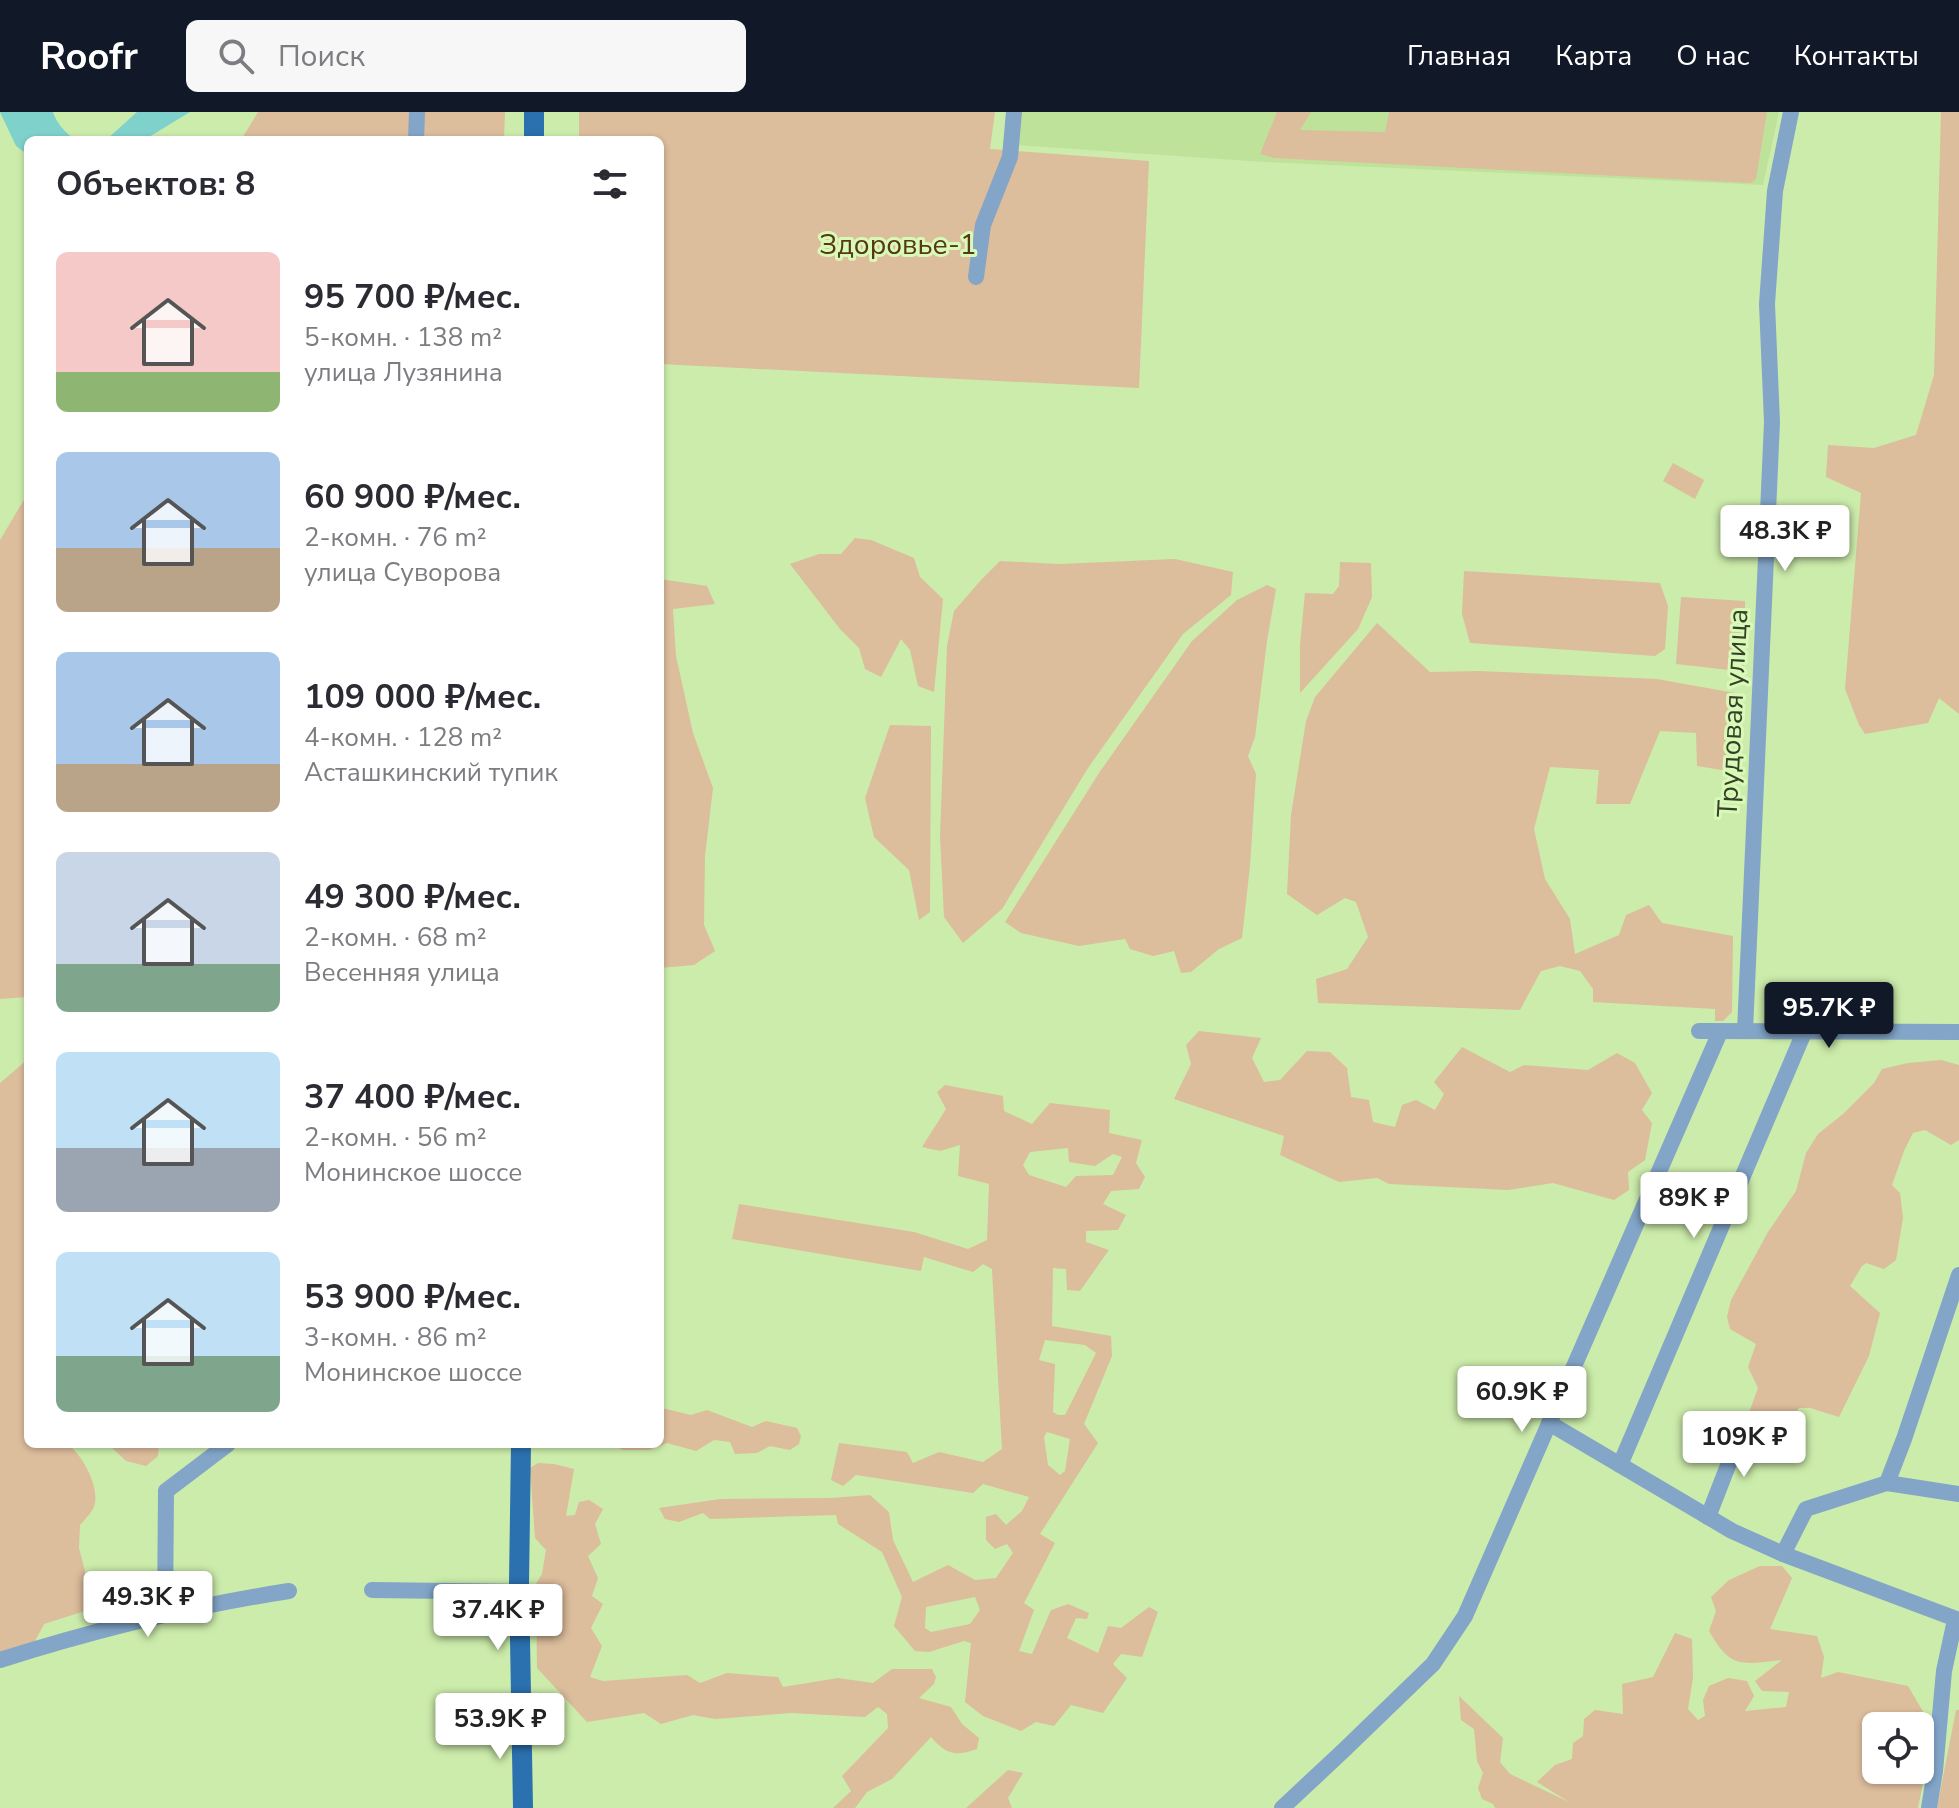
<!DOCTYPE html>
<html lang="ru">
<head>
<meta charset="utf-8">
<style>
  body { margin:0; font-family:"Nunito Sans",sans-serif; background:#f7f7f7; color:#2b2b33; height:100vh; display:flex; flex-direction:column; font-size:30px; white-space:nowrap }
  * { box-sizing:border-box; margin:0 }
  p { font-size:26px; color:#7c7c81 }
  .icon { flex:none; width:44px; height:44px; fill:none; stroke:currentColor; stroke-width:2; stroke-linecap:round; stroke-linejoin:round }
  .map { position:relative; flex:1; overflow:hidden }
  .side { position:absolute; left:24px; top:24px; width:640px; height:1312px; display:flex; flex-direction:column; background:#fff; border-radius:12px; box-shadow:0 2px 6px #0004 }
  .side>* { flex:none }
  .fabs { position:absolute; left:1862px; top:1600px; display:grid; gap:16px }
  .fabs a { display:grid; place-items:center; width:72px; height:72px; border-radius:12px; background:#fff; box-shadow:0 2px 6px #0004; font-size:40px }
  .price { position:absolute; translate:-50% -68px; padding:0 18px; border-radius:8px; background:#fff; color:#222; font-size:26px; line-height:52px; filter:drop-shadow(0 2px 4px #0008) }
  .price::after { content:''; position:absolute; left:50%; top:48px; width:24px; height:18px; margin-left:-12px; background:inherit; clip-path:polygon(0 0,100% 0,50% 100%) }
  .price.on { background:#111827; color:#fff }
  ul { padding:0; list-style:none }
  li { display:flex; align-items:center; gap:24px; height:200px; padding:0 32px }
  li span { display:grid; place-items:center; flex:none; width:224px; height:160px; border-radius:12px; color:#555 }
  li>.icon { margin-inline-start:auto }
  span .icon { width:96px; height:96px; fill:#fffc; stroke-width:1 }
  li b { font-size:34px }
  h2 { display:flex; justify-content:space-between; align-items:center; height:96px; padding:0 32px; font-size:34px }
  header { display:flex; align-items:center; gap:48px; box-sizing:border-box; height:112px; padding:0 40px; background:#111827; color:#fff }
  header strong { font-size:38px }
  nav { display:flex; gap:44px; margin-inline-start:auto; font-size:28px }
  .search { width:560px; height:72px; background:#f7f7f7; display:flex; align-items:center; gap:20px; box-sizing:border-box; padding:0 28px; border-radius:12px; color:#7c7c81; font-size:30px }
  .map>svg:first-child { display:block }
  .built { fill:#bfe29b }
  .green { fill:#dcbd9c; fill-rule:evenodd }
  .water { fill:#7fd2cb }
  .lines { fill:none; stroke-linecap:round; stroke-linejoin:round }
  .minor { stroke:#82a5c8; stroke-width:16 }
  .major { stroke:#2b70af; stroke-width:20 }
  .labels { text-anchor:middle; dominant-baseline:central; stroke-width:6; stroke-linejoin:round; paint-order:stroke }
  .park-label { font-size:28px; fill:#563812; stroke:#d9f9b8 }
  .street-label { font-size:28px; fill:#354127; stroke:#d9f9b8 }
</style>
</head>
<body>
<header>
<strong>Roofr</strong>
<div class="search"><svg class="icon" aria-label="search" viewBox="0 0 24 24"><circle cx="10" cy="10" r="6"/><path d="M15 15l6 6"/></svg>Поиск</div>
<nav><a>Главная</a><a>Карта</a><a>О нас</a><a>Контакты</a></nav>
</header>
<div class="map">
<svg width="1959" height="1696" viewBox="0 0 1959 1696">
  <rect width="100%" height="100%" fill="#ccecab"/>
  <!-- built -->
  <path class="built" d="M 1018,0 L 1779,0 L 1763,73 L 1264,50 L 1015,33 Z"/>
  <!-- green -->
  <g class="green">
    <path d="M 258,0 L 505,0 L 504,28 L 241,28 Z"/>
    <path d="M 579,0 L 995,0 L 990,37 L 1149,49 L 1139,276 L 660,252 L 660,28 L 579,28 Z"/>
    <path d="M 1277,0 L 1311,0 L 1300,18 L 1385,20 L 1389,0 L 1767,0 L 1756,67 L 1751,71 L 1274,46 L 1260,42 Z"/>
    <path d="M 1941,0 L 1959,0 L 1959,602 L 1939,586 L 1928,611 L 1865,622 L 1859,613 L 1845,577 L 1861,381 L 1826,365 L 1828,333 L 1874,336 L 1916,323 L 1934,263 Z"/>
    <path d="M 1673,351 L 1704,368 L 1695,387 L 1663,369 Z"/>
    <path d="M 28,381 L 28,885 L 0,887 L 0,428 Z"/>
    <path d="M 855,426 L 871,428 L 914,446 L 920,465 L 943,487 L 934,580 L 918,574 L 910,538 L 901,527 L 881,565 L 865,557 L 859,536 L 840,517 L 790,452 L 819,442 L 841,442 Z"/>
    <path d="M 1175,447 L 1233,460 L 1231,483 L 1183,522 L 1088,656 L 1002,797 L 963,831 L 944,805 L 940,725 L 947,534 L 954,499 L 981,468 L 1000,449 L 1059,452 Z"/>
    <path d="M 1340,450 L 1371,451 L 1372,485 L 1358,517 L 1300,581 L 1300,533 L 1305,481 L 1333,482 L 1339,474 Z"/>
    <path d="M 1464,459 L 1660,471 L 1668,494 L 1665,537 L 1655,544 L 1470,531 L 1462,502 Z"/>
    <path d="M 660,467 L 707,474 L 715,492 L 673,497 L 676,544 L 693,621 L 713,676 L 705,744 L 704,813 L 715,839 L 694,853 L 660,856 Z"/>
    <path d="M 1267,473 L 1276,477 L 1267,529 L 1255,625 L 1248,644 L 1256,662 L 1250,754 L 1242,826 L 1219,837 L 1191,860 L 1181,861 L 1174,839 L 1153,844 L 1130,837 L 1125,827 L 1079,834 L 1021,821 L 1005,810 L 1099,661 L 1192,529 L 1237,488 Z"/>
    <path d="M 1681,485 L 1745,489 L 1744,554 L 1729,558 L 1676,552 Z"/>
    <path d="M 1377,511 L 1430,560 L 1479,559 L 1657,567 L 1735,581 L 1728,659 L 1697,654 L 1696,621 L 1660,619 L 1630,692 L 1596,692 L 1599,658 L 1550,655 L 1534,717 L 1545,767 L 1570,807 L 1575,842 L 1619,823 L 1626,803 L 1649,793 L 1662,811 L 1733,824 L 1732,900 L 1723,909 L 1715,909 L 1715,897 L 1593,890 L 1593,877 L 1580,859 L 1560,854 L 1541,859 L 1520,898 L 1318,891 L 1316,867 L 1347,857 L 1368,825 L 1356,790 L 1345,786 L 1317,803 L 1287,782 L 1291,703 L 1306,609 L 1315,585 Z"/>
    <path d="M 890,613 L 931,614 L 930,800 L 919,808 L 909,758 L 874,725 L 865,686 Z"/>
    <path d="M 1199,919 L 1261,926 L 1252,946 L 1264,970 L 1280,968 L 1307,939 L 1330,940 L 1347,956 L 1351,985 L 1369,988 L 1373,1010 L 1395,1015 L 1402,993 L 1416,988 L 1435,998 L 1444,982 L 1434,970 L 1462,935 L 1510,960 L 1524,953 L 1588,958 L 1617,941 L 1635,951 L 1652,981 L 1642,998 L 1652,1011 L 1645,1048 L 1628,1060 L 1629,1078 L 1614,1088 L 1553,1071 L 1508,1078 L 1389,1072 L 1377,1066 L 1339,1070 L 1280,1043 L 1284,1024 L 1174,987 L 1191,952 L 1186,933 Z"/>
    <path d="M 28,947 L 28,1332 L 73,1332 L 73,1337 C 85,1349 98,1374 95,1391 C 93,1400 86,1406 80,1413 L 79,1436 L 93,1490 L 88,1498 L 44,1512 L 34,1531 L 0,1545 L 0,971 Z"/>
    <path d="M 1941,948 L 1959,953 L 1959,1028 L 1951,1033 L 1925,1018 L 1913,1021 L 1904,1039 L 1892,1073 L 1900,1081 L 1903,1106 L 1896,1148 L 1884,1157 L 1866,1151 L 1862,1154 L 1850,1174 L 1880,1201 L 1869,1244 L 1839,1305 L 1810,1296 L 1799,1296 L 1786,1326 L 1745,1312 L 1758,1276 L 1748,1255 L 1756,1232 L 1730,1217 L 1727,1205 L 1731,1188 L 1768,1120 L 1796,1079 L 1806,1041 L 1818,1022 L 1843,1002 L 1874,971 L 1882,957 L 1908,951 Z"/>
    <path d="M 945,973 L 1003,984 L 1004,999 L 1032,1012 L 1050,991 L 1110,998 L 1109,1021 L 1142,1028 L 1136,1051 L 1145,1065 L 1139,1077 L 1111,1079 L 1103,1092 L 1126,1103 L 1118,1118 L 1086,1119 L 1086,1130 L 1109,1138 L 1080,1179 L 1067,1178 L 1066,1157 L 1053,1156 L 1052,1214 L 1111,1224 L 1112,1244 L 1084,1312 L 1098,1331 L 1040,1422 L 1055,1431 L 1024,1491 L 1034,1498 L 1019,1539 L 1032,1542 L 1051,1498 L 1068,1492 L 1089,1501 L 1087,1507 L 1076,1506 L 1067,1526 L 1098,1541 L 1108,1514 L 1121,1516 L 1149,1495 L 1158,1500 L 1142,1545 L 1121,1542 L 1113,1552 L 1127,1566 L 1103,1601 L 1071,1593 L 1054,1614 L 1036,1610 L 1021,1619 L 983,1604 L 965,1590 L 971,1531 L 964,1529 L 929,1540 L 915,1539 L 894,1514 L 902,1485 L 882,1440 L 838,1412 L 836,1403 L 710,1407 L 703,1401 L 679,1410 L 665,1407 L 659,1396 L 720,1387 L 831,1386 L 870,1383 L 889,1400 L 893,1428 L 913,1470 L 948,1453 L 975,1468 L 996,1466 L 1013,1441 L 1007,1432 L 995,1437 L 986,1428 L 986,1405 L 996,1402 L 1006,1413 L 1022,1399 L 1029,1385 L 983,1372 L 973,1381 L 856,1363 L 843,1374 L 831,1368 L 839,1331 L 907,1340 L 913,1351 L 939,1340 L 983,1350 L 1002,1337 L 992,1157 L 983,1152 L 973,1160 L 924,1145 L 921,1159 L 732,1127 L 739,1092 L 914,1120 L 968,1137 L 987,1128 L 989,1072 L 958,1064 L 960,1033 L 940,1039 L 922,1035 L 946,997 L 937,980 ZM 1068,1036 L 1069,1050 L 1095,1054 L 1113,1042 L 1122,1045 L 1113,1063 L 1076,1064 L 1066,1075 L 1029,1063 L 1023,1053 L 1030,1040 ZM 1045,1228 L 1085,1233 L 1096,1241 L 1065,1303 L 1058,1303 L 1053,1300 L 1055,1252 L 1039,1248 ZM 1047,1320 L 1070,1327 L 1065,1359 L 1060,1363 L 1048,1353 L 1044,1325 ZM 975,1485 L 980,1498 L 970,1512 L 931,1520 L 925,1516 L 926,1495 Z"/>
    <path d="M 662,1296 L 691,1303 L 707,1298 L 752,1315 L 766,1309 L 797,1316 L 801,1324 L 799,1332 L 790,1338 L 770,1334 L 757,1341 L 735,1342 L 730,1330 L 714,1328 L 696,1339 L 667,1331 L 649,1338 L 623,1338 L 614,1333 L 660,1332 L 660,1297 Z"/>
    <path d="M 108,1332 L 159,1332 L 158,1344 L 146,1354 L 126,1349 Z"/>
    <path d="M 538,1351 L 554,1352 L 574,1357 L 566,1404 L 575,1403 L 579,1390 L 589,1388 L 603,1397 L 595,1412 L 601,1432 L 588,1444 L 598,1466 L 592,1484 L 603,1492 L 591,1516 L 602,1534 L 590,1565 L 603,1569 L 687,1563 L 700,1571 L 727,1561 L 778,1565 L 783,1575 L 838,1566 L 873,1571 L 892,1557 L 932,1557 L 936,1565 L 934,1572 L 919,1586 L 951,1595 L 962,1612 L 979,1626 L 977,1637 C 955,1645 946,1642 931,1625 L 892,1667 L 867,1680 L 855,1696 L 833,1696 L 851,1679 L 842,1664 L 888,1616 L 887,1602 L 878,1595 L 865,1605 L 791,1601 L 715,1607 L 693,1603 L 661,1612 L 644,1601 L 587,1610 L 537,1556 L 536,1472 L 542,1462 L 546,1438 L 535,1426 L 530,1356 Z"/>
    <path d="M 1760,1454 L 1782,1454 L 1792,1466 L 1770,1517 L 1817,1524 L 1824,1545 L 1821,1566 L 1838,1560 L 1908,1574 L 1925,1603 L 1932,1627 L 1918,1696 L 1495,1696 L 1493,1692 L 1482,1687 L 1478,1676 L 1483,1661 L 1477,1649 L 1474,1617 L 1461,1608 L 1459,1584 L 1503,1626 L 1500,1650 L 1510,1662 L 1569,1690 L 1537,1670 L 1555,1653 L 1572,1647 L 1573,1631 L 1583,1624 L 1584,1607 L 1595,1598 L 1623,1602 L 1622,1572 L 1653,1565 L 1675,1521 L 1692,1527 L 1693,1566 L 1688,1597 L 1698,1608 L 1705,1604 L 1703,1588 L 1709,1574 L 1728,1566 L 1747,1569 L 1754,1584 L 1745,1599 L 1786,1595 L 1789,1580 L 1762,1579 L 1755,1569 L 1782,1548 C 1742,1552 1731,1558 1709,1519 L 1716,1499 L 1711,1485 L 1729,1468 ZM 1876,1614 L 1920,1614 L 1920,1658 L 1876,1658 Z"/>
    <path d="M 1956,1598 L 1959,1598 L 1959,1696 L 1937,1696 Z"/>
    <path d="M 1008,1658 L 1023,1661 L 1008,1686 L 1012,1696 L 966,1696 Z"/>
  </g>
  <!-- water -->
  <g class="water">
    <path d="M 0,0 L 53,0 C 56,11 66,21 75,28 L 28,28 L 28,43 L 16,34 Z"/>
    <path d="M 137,0 L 190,0 L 144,28 L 106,28 Z"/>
  </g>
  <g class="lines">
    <!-- minor -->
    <g class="minor">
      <path d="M 416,28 L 417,0"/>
      <path d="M 976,165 L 983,113 L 1010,45 L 1014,0"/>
      <path d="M 1699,919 L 1959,920"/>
      <path d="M 1745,919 L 1772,310 L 1767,192 L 1775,79 L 1791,0"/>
      <path d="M 1549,1311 L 1732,1419 L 1783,1442 L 1959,1508"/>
      <path d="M 1620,1353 L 1805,918"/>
      <path d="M 1887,1371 L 1959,1382"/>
      <path d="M 1708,1405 L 1743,1315"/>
      <path d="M 1783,1442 L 1806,1397 L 1887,1371 L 1904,1327 L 1959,1163"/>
      <path d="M 372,1478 L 520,1480"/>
      <path d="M 165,1502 L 166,1379 L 228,1332"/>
      <path d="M 0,1548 C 95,1518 191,1494 289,1479"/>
      <path d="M 1282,1696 L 1343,1639 L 1433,1552 L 1465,1504 L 1720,920"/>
      <path d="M 1929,1696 L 1935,1659 L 1944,1559 L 1955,1508"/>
    </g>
    <!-- major -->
    <g class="major">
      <path d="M 534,28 L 534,0"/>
      <path d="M 521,1332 L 519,1471 L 523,1696"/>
    </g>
  </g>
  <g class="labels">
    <!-- park labels -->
    <g class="park-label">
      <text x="898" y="133">Здоровье-1</text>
    </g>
    <!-- street labels -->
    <g class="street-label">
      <text transform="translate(1733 601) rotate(-87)">Трудовая улица</text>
    </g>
  </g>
</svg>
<div class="fabs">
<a><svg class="icon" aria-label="locate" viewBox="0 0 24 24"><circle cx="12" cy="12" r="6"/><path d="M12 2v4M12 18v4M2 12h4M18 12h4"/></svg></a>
</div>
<b class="price" style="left:1785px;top:461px">48.3K ₽</b>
<b class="price on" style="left:1829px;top:938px">95.7K ₽</b>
<b class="price" style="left:1694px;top:1128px">89K ₽</b>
<b class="price" style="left:1522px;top:1322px">60.9K ₽</b>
<b class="price" style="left:1744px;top:1367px">109K ₽</b>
<b class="price" style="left:148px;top:1527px">49.3K ₽</b>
<b class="price" style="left:498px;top:1540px">37.4K ₽</b>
<b class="price" style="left:500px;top:1649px">53.9K ₽</b>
<section class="side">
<h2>Объектов: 8<svg class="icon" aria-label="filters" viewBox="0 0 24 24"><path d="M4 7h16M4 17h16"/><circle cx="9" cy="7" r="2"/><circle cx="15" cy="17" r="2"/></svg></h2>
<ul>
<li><span style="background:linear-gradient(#f6c9c9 75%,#8fb573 0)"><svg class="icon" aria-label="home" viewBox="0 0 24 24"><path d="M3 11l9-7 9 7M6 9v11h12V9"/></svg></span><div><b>95 700 ₽/мес.</b><p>5-комн. · 138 m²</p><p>улица Лузянина</p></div></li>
<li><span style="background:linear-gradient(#a9c7e8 60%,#b9a48a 0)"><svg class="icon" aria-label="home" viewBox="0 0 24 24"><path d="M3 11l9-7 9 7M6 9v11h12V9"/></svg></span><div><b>60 900 ₽/мес.</b><p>2-комн. · 76 m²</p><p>улица Суворова</p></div></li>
<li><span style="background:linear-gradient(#a9c7e8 70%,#b9a48a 0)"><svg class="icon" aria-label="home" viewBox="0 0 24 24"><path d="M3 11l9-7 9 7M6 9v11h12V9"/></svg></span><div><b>109 000 ₽/мес.</b><p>4-комн. · 128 m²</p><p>Асташкинский тупик</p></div></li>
<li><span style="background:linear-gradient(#c9d6e8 70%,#7fa58c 0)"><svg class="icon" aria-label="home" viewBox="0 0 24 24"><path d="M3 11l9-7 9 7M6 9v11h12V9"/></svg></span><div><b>49 300 ₽/мес.</b><p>2-комн. · 68 m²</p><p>Весенняя улица</p></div></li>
<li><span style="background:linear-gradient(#bfe0f5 60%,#9aa5b1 0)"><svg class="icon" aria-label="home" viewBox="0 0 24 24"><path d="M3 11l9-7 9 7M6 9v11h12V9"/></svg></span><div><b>37 400 ₽/мес.</b><p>2-комн. · 56 m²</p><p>Монинское шоссе</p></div></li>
<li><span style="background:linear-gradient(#bfe0f5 65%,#7fa58c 0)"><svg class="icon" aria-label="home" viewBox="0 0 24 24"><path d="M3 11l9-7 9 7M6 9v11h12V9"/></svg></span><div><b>53 900 ₽/мес.</b><p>3-комн. · 86 m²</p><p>Монинское шоссе</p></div></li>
</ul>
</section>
</div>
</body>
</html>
